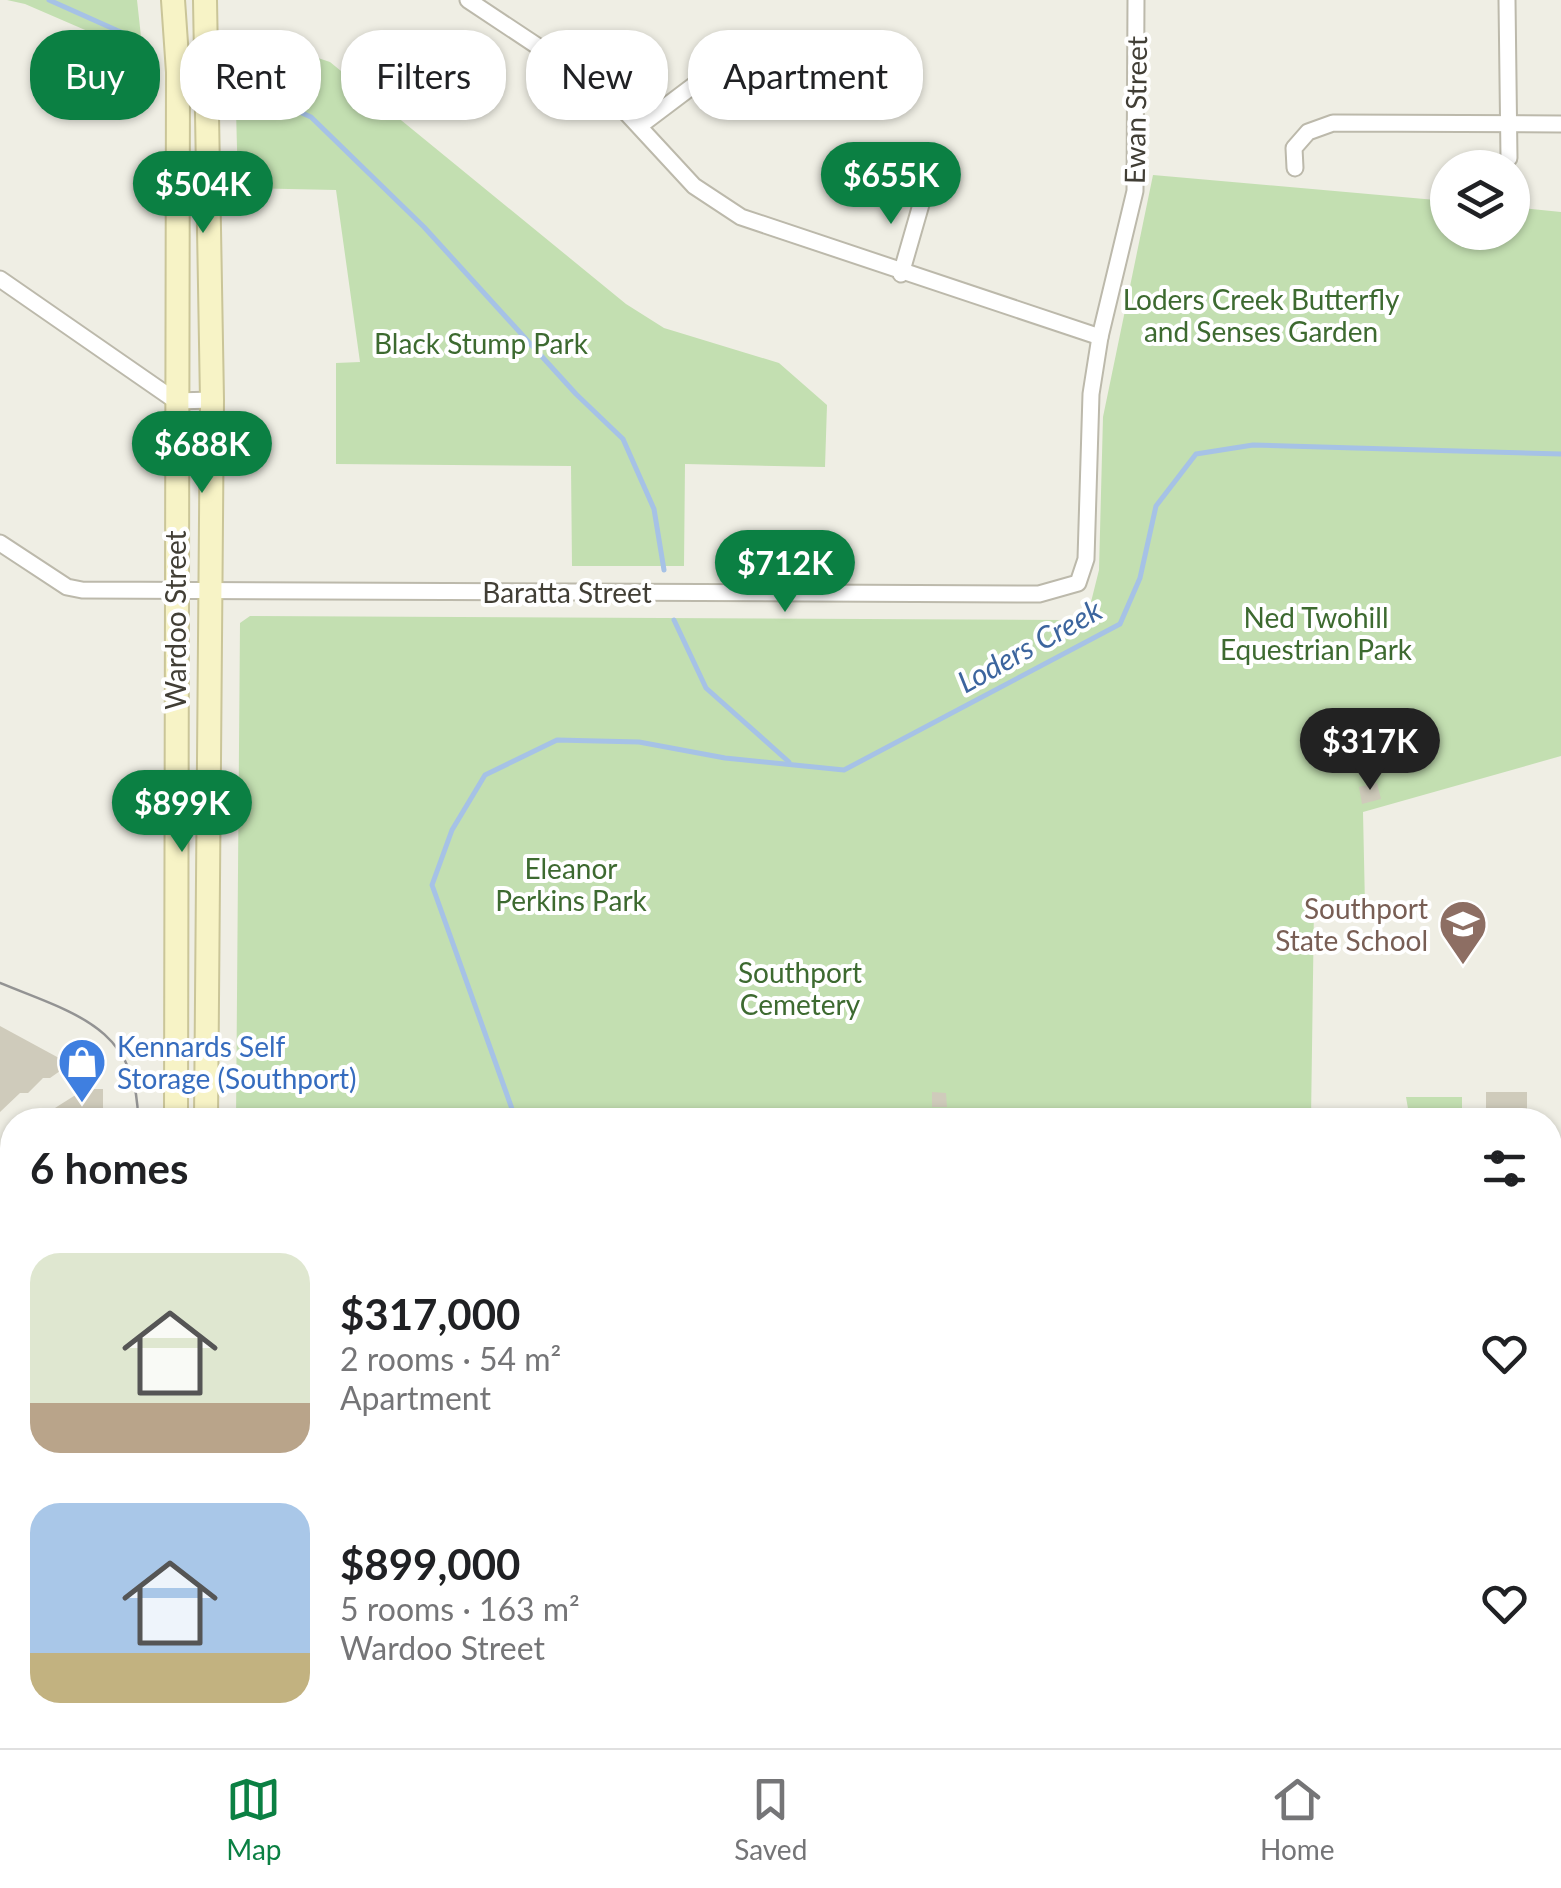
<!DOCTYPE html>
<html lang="en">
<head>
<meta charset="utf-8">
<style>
  body { margin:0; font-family:Lato,sans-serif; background:#f2f2f2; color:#202124; height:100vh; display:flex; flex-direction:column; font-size:38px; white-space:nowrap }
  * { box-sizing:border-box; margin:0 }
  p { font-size:32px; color:#757577 }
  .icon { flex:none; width:55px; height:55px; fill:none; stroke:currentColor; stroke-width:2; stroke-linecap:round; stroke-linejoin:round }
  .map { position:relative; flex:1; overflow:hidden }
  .panel { position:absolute; left:0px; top:1108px; width:1562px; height:642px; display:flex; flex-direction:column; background:#fff; border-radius:40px 40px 0 0; box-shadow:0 2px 8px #0004 }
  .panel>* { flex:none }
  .top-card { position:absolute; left:30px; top:30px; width:1000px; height:90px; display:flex; gap:20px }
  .buttons { position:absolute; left:1430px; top:150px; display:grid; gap:20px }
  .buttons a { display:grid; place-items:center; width:100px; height:100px; border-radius:50%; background:#fff; box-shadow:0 2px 8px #0004; font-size:50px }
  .price { position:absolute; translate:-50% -85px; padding:0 22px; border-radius:35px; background:#0b8043; color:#fff; font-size:32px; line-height:65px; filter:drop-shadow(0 2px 5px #0008) }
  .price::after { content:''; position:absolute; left:50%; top:60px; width:30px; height:22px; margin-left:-15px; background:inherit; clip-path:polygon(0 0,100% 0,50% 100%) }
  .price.on { background:#222; color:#fff }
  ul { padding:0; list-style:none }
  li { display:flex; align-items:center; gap:30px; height:250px; padding:0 30px }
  li span { display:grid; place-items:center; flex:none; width:280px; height:200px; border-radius:30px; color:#555 }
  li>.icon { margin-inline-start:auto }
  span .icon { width:120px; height:120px; fill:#fffc; stroke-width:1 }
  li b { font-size:42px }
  h2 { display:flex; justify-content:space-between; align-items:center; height:120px; padding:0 30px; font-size:42px }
  .pill { padding:0 35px; border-radius:40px; background:#fff; box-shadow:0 2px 8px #0004; font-size:35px; line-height:90px }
  .pill.on { background:#0b8043; color:#fff }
  .tabs { display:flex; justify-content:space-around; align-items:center; height:140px; border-top:2px solid #e0e0e0; background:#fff; font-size:28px; color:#757577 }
  .tabs a { display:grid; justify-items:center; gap:5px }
  .tabs .on { color:#0b8043 }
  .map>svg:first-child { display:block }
  .green { fill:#c3dfb1 }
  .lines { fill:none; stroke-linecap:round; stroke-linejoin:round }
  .stream { stroke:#a6c2e6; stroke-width:5 }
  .building { fill:#cfcbbb }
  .minor-casing { stroke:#bcb9ab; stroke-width:19 }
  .tertiary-casing { stroke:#bcb9ab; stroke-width:24 }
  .secondary-casing { stroke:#cac598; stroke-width:26 }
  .minor { stroke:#fff; stroke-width:15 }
  .tertiary { stroke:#fff; stroke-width:20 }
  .secondary { stroke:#f7f3c6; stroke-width:22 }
  .tram { stroke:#939393; stroke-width:2.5 }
  .labels { text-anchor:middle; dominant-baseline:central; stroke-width:8; stroke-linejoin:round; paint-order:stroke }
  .street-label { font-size:28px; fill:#413e35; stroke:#fff }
  .park-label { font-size:28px; fill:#3d6a30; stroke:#fff }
  .education-label { font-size:28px; fill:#785e54; stroke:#fff; text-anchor:end }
  .shop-label { font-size:28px; fill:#366cbe; stroke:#fff; text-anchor:start }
  .water-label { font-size:30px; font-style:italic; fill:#3c659e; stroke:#fff }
</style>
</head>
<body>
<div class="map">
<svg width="1561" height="1748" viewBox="0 0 1561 1748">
  <rect width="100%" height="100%" fill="#efeee4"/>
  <!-- green -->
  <g class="green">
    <path d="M 7,0 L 137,0 L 143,55 L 25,4 Z"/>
    <path d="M 234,30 L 330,62 L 626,304 L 664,328 L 779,363 L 827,405 L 825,467 L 685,464 L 684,566 L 572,566 L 571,466 L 336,464 L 336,363 L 360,362 L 336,190 L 238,188 Z"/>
    <path d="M 1153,175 L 1447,201 L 1448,232 L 1512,232 L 1513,207 L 1561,212 L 1561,756 L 1363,812 L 1365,906 L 1314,906 L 1311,1120 L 236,1120 L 240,623 L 250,616 L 1065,620 L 1089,610 L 1099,570 L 1103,417 Z"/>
    <path d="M 1406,1097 L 1462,1097 L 1462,1116 L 1458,1120 L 1410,1120 Z"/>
    <path d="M 233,1738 L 281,1738 L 291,1748 L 206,1748 Z"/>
    <path d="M 894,1738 L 1021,1738 L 1023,1748 L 894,1748 Z"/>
  </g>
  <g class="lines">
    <!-- stream -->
    <g class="stream">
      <path d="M 49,0 L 134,38"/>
      <path d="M 248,89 L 311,117 L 424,227 L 576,394 L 623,439 L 654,509 L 664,570"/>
      <path d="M 674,620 L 706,688 L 789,762"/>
      <path d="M 516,1120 L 432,885 L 452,830 L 485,775 L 557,740 L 639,742 L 725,758 L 844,770 L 1120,624 L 1140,578 L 1156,506 L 1196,454 L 1253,445 L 1561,454"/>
      <path d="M 986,1738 L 989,1748"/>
    </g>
  </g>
  <!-- building -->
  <g class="building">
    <path d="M 1377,783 L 1381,799 L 1362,804 L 1359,787 Z"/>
    <path d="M 0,1026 L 70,1064 L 50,1078 L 43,1078 L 28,1093 L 20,1093 L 0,1112 Z"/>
    <path d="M 85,1089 L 103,1089 L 103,1120 L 36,1120 Z"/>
    <path d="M 932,1092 L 946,1093 L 947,1107 L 932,1107 Z"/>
    <path d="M 1486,1092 L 1527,1092 L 1527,1120 L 1505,1120 L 1505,1109 L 1486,1109 Z"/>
    <path d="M 0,1558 L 12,1562 L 12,1579 L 0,1575 Z"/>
    <path d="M 12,1597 L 12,1726 L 0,1748 L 0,1627 Z"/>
  </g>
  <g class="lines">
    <!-- minor casing -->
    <g class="minor-casing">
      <g id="minor">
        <path d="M 468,0 L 608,93 L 694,186 L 741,217 L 1100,337"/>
        <path d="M 1507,0 L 1509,158"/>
        <path d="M 641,125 L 710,73 L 730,42"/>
        <path d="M 1295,168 L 1294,148 L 1308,132 L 1333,123 L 1561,124"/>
        <path d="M 901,274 L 924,194"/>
        <path d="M 0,279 L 176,401 L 212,400"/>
        <path d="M 0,543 L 67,587 L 82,590 L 1039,594 L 1078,583 L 1086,559 L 1091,394 L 1100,337 L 1135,191 L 1136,0"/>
        <path d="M 0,1294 L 12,1293"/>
        <path d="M 1550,1580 L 1561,1580"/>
        <path d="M 623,1748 L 623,1738"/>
        <path d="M 818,1748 L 818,1738"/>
        <path d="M 1033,1748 L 1033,1738"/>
        <path d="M 1231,1748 L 1231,1738"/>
      </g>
    </g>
    <!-- tertiary casing -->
    <g class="tertiary-casing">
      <g id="tertiary">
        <path d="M 1550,1267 L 1561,1267"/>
        <path d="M 1550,1294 L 1561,1294"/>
        <path d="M 316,1738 L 325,1748"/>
      </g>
    </g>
    <!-- secondary casing -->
    <g class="secondary-casing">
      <g id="secondary">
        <path d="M 173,0 L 178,72 L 176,1120"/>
        <path d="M 205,0 L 212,400 L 206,1120"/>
        <path d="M 100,1748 L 104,1738"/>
        <path d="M 133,1748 L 137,1738"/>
      </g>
    </g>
    <!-- minor -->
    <use href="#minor" class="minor"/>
    <!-- tertiary -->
    <use href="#tertiary" class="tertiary"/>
    <!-- secondary -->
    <use href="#secondary" class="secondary"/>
    <!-- tram -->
    <g class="tram">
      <path d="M 0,983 C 73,1013 138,1027 138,1120"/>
      <path d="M 1550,1285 L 1561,1285"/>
    </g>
  </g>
  <!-- icons -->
  <defs>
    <g id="school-pin" transform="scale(2.5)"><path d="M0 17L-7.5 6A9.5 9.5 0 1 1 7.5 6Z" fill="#8d6e63" stroke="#fff"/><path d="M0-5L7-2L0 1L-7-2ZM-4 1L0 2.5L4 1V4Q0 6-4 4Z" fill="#fff"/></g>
    <g id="shop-pin" transform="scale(2.5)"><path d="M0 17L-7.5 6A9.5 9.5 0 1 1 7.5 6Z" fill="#3f7fe0" stroke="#fff"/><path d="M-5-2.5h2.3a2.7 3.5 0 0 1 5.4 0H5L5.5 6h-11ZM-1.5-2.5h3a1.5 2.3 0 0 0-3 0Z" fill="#fff"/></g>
  </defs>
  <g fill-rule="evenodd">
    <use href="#school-pin" x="1463" y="924"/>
    <use href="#shop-pin" x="82" y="1062"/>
  </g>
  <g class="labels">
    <!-- street labels -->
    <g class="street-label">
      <text transform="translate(1135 110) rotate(-89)">Ewan Street</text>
      <text x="567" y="592">Baratta Street</text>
      <text transform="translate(175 620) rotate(-90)">Wardoo Street</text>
    </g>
    <!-- park labels -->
    <g class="park-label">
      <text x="1261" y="299">Loders Creek Butterfly<tspan x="1261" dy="32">and Senses Garden</tspan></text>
      <text x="481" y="343">Black Stump Park</text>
      <text x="1316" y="617">Ned Twohill<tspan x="1316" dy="32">Equestrian Park</tspan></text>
      <text x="571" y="868">Eleanor<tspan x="571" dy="32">Perkins Park</tspan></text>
      <text x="800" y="972">Southport<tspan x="800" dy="32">Cemetery</tspan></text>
    </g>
    <!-- education labels -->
    <g class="education-label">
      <text x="1428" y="908">Southport<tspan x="1428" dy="32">State School</tspan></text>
    </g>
    <!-- shop labels -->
    <g class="shop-label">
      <text x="117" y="1046">Kennards Self<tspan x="117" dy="32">Storage (Southport)</tspan></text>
    </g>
    <!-- water labels -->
    <g class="water-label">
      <text transform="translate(1029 645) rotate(-29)">Loders Creek</text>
    </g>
  </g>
</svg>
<div class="buttons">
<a><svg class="icon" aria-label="layers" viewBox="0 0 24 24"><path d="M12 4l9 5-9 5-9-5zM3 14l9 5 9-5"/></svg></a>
</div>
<b class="price" style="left:891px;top:227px">$655K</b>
<b class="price" style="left:203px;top:236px">$504K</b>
<b class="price" style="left:202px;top:496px">$688K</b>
<b class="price" style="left:785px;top:615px">$712K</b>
<b class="price on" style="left:1370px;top:793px">$317K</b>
<b class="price" style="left:182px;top:855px">$899K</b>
<div class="top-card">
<a class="pill on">Buy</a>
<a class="pill">Rent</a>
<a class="pill">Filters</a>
<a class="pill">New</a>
<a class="pill">Apartment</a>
</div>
<section class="panel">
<h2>6 homes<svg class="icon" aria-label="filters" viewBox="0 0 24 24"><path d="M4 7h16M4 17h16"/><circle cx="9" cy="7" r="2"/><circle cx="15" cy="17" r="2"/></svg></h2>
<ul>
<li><span style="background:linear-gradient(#dfe7d0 75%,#b9a48a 0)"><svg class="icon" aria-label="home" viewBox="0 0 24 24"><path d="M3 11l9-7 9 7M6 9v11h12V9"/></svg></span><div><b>$317,000</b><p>2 rooms · 54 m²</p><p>Apartment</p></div><svg class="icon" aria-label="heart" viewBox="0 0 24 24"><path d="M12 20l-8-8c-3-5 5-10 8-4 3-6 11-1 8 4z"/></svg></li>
<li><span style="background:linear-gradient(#a9c7e8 75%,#c2b280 0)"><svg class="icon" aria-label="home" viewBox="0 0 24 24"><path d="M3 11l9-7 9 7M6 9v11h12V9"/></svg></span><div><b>$899,000</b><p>5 rooms · 163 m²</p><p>Wardoo Street</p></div><svg class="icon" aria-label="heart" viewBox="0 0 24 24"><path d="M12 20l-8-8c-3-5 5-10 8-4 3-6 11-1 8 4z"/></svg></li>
</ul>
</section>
</div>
<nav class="tabs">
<a class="on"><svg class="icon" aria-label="map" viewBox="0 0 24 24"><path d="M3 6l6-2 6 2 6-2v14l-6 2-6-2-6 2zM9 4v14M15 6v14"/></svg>Map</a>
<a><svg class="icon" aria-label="saved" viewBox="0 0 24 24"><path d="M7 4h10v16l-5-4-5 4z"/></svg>Saved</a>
<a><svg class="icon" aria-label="home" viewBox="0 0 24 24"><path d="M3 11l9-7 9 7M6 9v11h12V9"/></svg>Home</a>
</nav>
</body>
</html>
